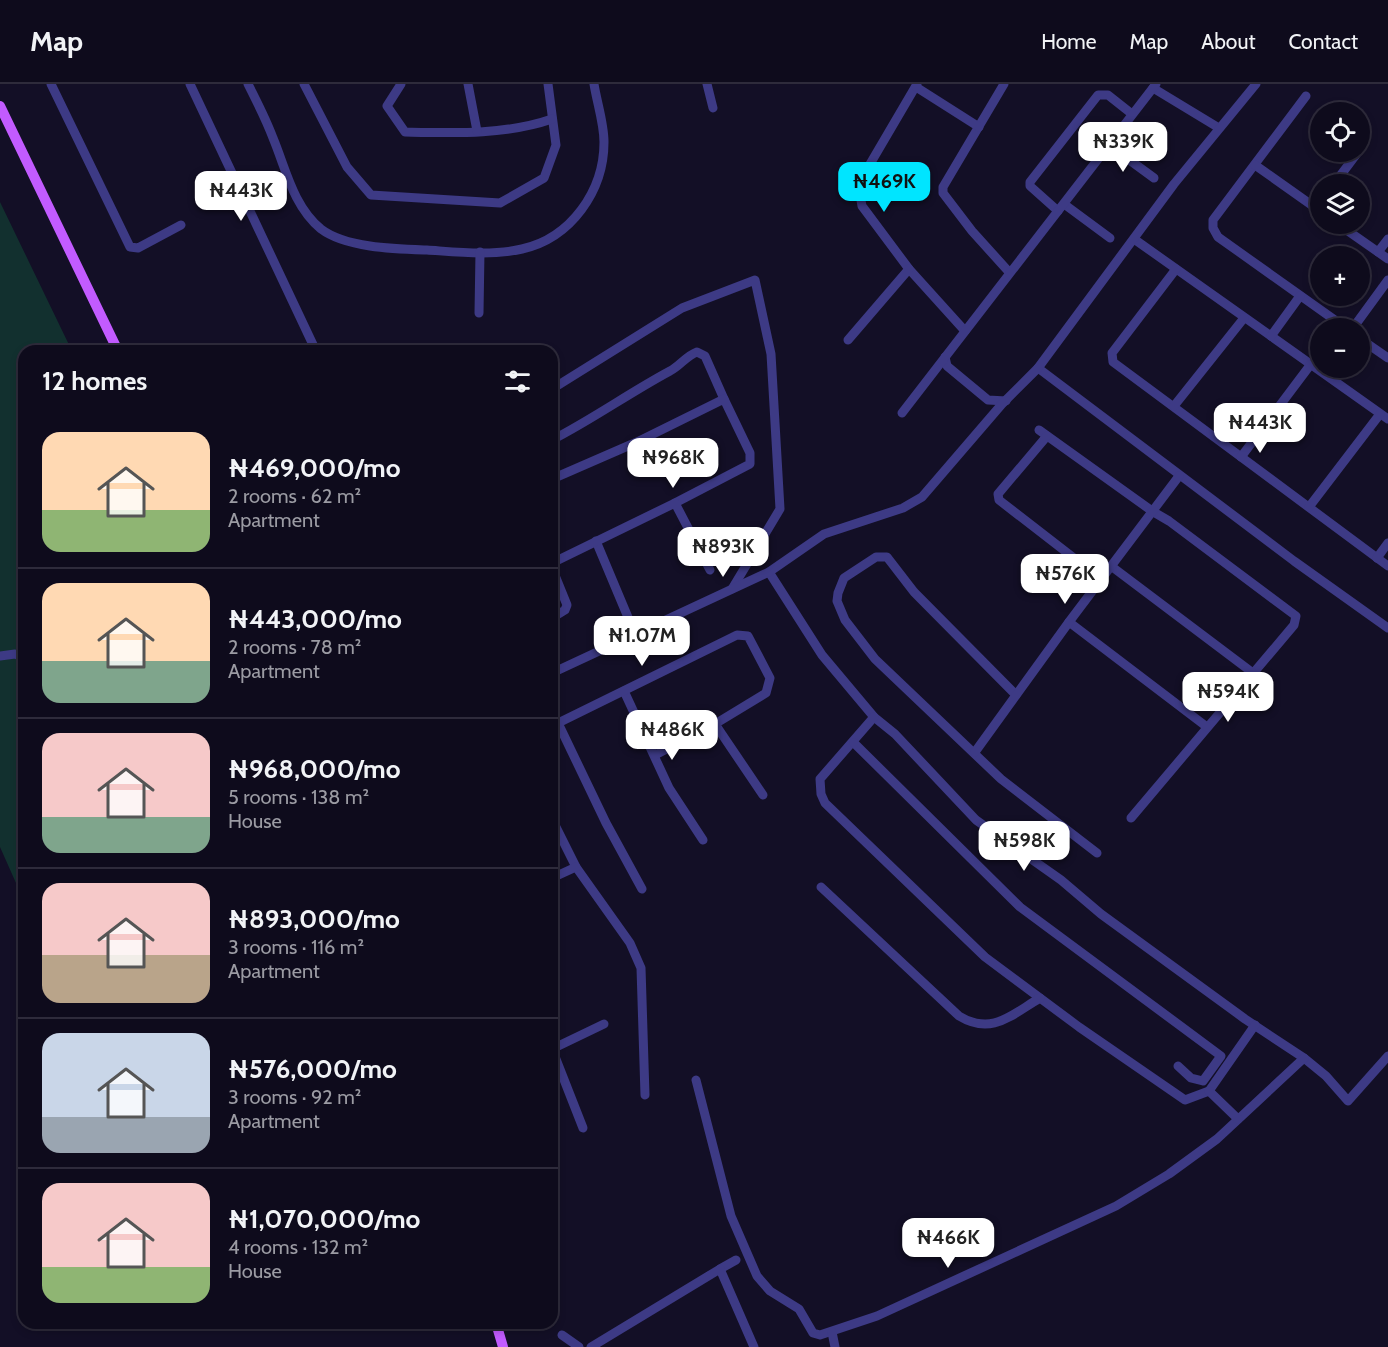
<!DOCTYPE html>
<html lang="en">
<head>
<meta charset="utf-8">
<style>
  body { margin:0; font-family:Cabin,sans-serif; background:#171425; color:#f1f3f6; height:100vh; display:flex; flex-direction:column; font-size:22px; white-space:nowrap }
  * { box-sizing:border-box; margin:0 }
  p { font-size:20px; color:#9b9ba3 }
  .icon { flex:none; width:33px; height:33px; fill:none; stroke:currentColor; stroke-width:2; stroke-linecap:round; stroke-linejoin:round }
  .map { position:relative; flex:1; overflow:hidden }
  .side { position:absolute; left:18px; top:261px; width:540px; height:984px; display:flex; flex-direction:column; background:#0e0b1c; border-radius:18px; box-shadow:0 3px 9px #0003,0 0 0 2px #2e2b3b }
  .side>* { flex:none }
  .controls { position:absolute; left:1310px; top:18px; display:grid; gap:12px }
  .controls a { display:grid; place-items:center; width:60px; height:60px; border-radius:50%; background:#0e0b1c; box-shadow:0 3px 9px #0003,0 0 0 2px #2e2b3b; font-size:30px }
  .price { position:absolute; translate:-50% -51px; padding:0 14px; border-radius:12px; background:#fff; color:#222; font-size:20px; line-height:39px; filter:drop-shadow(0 2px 3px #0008) }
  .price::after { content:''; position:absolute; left:50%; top:36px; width:18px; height:14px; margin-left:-9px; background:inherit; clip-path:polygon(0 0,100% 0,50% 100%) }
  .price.on { background:#00e5ff; color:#111 }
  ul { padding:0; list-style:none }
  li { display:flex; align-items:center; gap:18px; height:150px; padding:0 24px }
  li+li { border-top:2px solid #2e2b3b }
  li span { display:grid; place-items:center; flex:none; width:168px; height:120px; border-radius:18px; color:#555 }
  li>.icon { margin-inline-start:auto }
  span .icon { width:72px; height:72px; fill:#fffc; stroke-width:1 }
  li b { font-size:26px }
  h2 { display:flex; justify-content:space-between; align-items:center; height:72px; padding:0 24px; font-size:26px }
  header { display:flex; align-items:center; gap:36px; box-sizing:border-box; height:84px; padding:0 30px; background:#0e0b1c; border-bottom:2px solid #2e2b3b }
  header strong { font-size:28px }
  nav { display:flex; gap:33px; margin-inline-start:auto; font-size:21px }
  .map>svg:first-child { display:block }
  .green { fill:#12302f }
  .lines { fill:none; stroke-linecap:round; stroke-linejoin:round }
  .minor { stroke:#3d3a85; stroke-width:9 }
  .major { stroke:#c25bff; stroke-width:10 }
</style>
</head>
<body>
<header>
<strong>Map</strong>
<nav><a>Home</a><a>Map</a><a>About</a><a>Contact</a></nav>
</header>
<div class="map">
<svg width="1388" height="1263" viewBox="0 0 1388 1263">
  <rect width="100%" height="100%" fill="#130f26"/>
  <!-- green -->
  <path class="green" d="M 0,118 L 72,267 L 24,267 L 24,795 L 16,799 L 0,763 Z"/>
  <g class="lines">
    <!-- minor -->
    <g class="minor">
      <path d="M 51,0 L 130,163 L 138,164 L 181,141"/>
      <path d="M 190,0 L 316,267"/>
      <path d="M 248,0 C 257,18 266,35 273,54 C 286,85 293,122 321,145 C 346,164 396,165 427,166 C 457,168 492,172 522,165 C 571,154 604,107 604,58 C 604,39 597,19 594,0"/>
      <path d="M 304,0 L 347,83 L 371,111 L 500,119 L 544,94 L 556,61 L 548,0"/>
      <path d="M 401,0 L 387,22 L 405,48 C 453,49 506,51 552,35"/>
      <path d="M 468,0 L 477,47"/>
      <path d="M 707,0 L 713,24"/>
      <path d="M 917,0 L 863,92 L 860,111 L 862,122 L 909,185 L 965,247"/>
      <path d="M 1004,0 L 943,103 L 943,109 L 972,147 L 1009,188"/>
      <path d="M 916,3 L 979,43"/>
      <path d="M 1153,4 L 1219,44"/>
      <path d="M 1306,12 L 1213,136 L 1213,144 L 1218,153 L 1346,244"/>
      <path d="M 1109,61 L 1154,94"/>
      <path d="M 1255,81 L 1320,127"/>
      <path d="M 1334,100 L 1358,68"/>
      <path d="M 1064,120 L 1110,154"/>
      <path d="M 1058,127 L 1030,102 L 1030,98 L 1098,11 L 1108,11 L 1132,30"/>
      <path d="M 1338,140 L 1388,175"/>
      <path d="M 1134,155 L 1388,335"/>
      <path d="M 1378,168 L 1388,155"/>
      <path d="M 1176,185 L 1112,269 L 1113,278 L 1388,482"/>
      <path d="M 479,229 L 480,168"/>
      <path d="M 1353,244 L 1388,196"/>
      <path d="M 1271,252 L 1300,212"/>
      <path d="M 1359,254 L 1388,274"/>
      <path d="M 848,256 L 909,185"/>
      <path d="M 945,273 L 947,282 L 988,316 L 1006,317"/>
      <path d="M 1038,284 L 1294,477 L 1388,544"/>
      <path d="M 552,305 L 682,224 L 755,196 L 771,270 L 780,425 L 732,505"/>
      <path d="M 1174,322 L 1244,234"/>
      <path d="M 902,329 L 1156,0"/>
      <path d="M 1039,346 L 1152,427 L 1169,437 L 1296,532 L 1294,541 L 1131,734"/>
      <path d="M 1047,352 L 998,410 L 999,416 L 1101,495"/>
      <path d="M 552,356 C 593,335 629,309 670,287 C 680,282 686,272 697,268 L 705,272 L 724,315"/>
      <path d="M 1241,373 L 1311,280"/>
      <path d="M 552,395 L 637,358 L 724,315 L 750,369 L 750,380 L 675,419"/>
      <path d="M 1309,423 L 1380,330"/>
      <path d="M 596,457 L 635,550"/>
      <path d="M 1377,474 L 1388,459"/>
      <path d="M 552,479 L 675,419 L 710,486"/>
      <path d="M 1111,482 L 1253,589"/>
      <path d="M 552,484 L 567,521 L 565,526 L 552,534"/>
      <path d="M 769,488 L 822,571 L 874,633 L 895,650 L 976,736 L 1061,796 L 1101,830 L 1245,935 L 1304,974 L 1326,992 L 1348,1017 L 1388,972"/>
      <path d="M 1069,538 L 1207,643"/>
      <path d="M 0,572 L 15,570 L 24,574"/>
      <path d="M 552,589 L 769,488 L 824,450 L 903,424 L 922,413 L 1002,320 L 1038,284 L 1174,100 L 1256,0"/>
      <path d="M 624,607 L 669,704 L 703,756"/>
      <path d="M 1016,611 L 914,508 L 887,473 L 876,473 L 844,494 L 838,509 L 837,517 L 845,536 L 875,575 L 1001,695 L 1097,769"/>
      <path d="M 874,633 L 820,695 L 821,710 L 825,719 L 985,873 L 1079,943 L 1185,1016 L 1209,1007 L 1255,941"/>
      <path d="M 558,639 L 606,739 L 642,805"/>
      <path d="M 715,640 L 763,711"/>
      <path d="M 552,642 L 737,551 L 748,552 L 770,594 L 766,609 L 715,640 L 655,671"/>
      <path d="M 854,659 L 1020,823 L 1221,972 L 1203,997 L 1191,994 L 1178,982"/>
      <path d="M 975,668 L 1069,538 L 1179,392"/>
      <path d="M 552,735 L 576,783 L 630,859 L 641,884 L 645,1011"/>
      <path d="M 552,794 L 576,783"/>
      <path d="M 821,803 L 959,932 C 992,952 1011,931 1040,914"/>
      <path d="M 552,965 L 583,1044"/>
      <path d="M 552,965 L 604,940"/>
      <path d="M 696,996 L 731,1132 L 757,1192 L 770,1207 L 799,1225 L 813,1249 L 820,1251 L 877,1232 L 1116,1122 L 1169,1090 L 1217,1055 L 1304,974"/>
      <path d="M 1209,1007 L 1238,1035"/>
      <path d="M 720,1185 L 736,1176"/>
      <path d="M 832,1248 L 835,1263"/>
      <path d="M 562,1251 L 579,1263"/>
      <path d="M 591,1263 L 720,1185 L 754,1263"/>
    </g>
    <!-- major -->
    <g class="major">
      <path d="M 0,22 L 118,267"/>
      <path d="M 496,1239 L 503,1263"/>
    </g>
  </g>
</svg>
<div class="controls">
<a><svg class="icon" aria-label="locate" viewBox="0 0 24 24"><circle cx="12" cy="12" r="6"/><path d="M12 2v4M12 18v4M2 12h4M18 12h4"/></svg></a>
<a><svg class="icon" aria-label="layers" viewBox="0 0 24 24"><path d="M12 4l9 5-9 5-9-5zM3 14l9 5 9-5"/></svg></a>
<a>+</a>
<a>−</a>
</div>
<b class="price" style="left:1123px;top:89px">₦339K</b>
<b class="price on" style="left:884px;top:129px">₦469K</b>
<b class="price" style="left:241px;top:138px">₦443K</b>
<b class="price" style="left:1260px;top:370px">₦443K</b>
<b class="price" style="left:673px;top:405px">₦968K</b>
<b class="price" style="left:723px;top:494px">₦893K</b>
<b class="price" style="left:1065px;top:521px">₦576K</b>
<b class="price" style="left:642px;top:583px">₦1.07M</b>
<b class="price" style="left:1228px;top:639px">₦594K</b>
<b class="price" style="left:672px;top:677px">₦486K</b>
<b class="price" style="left:1024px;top:788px">₦598K</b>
<b class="price" style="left:948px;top:1185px">₦466K</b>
<section class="side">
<h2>12 homes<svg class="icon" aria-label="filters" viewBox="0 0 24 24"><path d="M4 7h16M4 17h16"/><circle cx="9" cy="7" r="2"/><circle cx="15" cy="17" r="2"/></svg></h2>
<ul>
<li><span style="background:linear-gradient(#ffd9b3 65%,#8fb573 0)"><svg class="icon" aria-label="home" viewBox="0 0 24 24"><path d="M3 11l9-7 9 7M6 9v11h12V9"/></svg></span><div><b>₦469,000/mo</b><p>2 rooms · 62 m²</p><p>Apartment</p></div></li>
<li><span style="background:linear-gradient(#ffd9b3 65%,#7fa58c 0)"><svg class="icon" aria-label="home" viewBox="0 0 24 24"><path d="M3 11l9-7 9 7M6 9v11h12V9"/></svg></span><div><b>₦443,000/mo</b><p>2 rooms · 78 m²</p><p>Apartment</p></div></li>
<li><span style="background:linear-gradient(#f6c9c9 70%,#7fa58c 0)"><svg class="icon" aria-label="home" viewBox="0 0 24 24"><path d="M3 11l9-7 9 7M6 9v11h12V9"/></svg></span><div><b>₦968,000/mo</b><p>5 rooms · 138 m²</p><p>House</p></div></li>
<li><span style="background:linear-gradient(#f6c9c9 60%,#b9a48a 0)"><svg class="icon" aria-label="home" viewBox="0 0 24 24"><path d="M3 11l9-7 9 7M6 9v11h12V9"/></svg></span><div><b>₦893,000/mo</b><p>3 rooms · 116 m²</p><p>Apartment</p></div></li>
<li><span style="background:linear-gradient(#c9d6e8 70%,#9aa5b1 0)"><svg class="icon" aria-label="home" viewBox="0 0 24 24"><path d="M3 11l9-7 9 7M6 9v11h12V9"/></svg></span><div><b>₦576,000/mo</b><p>3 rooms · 92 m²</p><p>Apartment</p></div></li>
<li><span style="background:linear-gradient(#f6c9c9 70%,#8fb573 0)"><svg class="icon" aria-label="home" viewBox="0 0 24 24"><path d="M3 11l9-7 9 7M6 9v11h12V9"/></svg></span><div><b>₦1,070,000/mo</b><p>4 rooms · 132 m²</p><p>House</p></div></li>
</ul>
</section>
</div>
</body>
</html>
